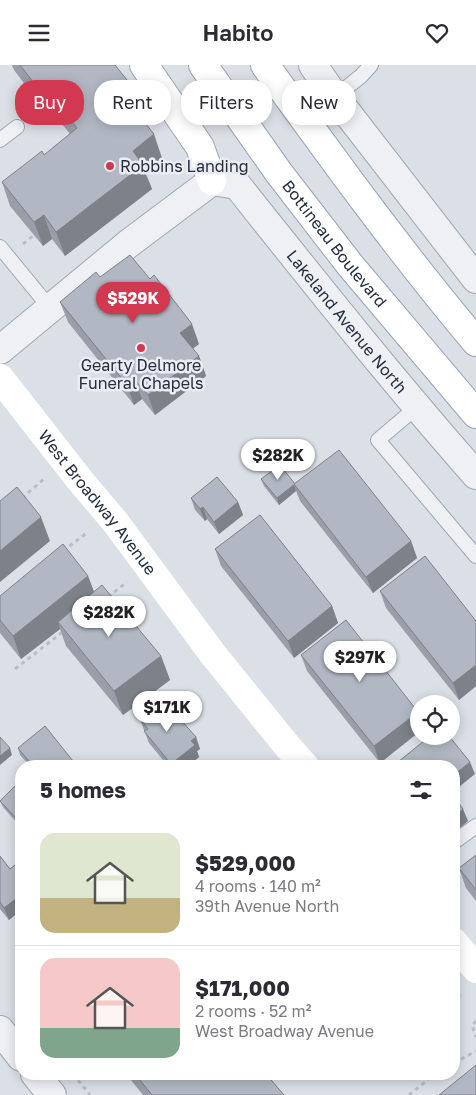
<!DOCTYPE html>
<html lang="en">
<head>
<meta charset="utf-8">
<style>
  body { margin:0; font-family:"Golos Text",sans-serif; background:#f7f7f7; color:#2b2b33; height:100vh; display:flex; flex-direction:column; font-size:19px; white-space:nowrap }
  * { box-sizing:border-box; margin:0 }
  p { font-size:16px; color:#7c7c81 }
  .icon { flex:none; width:28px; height:28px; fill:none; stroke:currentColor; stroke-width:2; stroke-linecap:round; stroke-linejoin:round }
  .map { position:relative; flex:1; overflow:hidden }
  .panel { position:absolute; left:15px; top:695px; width:445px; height:320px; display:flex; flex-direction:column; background:#fff; border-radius:20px; box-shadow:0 2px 12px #0003 }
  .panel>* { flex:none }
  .top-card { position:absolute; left:15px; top:15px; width:446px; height:45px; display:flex; gap:10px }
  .tools { position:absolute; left:410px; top:630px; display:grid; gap:10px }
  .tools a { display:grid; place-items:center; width:50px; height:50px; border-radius:50%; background:#fff; box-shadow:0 2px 12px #0003; font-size:25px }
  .price { position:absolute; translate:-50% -42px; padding:0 11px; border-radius:18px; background:#fff; color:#222; font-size:16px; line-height:32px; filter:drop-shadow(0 1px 2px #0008) }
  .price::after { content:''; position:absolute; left:50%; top:30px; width:15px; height:11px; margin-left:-8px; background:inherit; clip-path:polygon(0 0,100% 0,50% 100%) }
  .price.on { background:#d23950; color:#fff }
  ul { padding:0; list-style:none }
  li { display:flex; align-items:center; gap:15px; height:125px; padding:0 25px }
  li+li { border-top:1px solid #e1e1e2 }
  li span { display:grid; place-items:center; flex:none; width:140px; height:100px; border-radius:15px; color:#555 }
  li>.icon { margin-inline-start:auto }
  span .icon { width:60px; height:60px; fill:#fffc; stroke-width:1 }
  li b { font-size:21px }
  h2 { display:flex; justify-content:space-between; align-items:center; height:60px; padding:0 25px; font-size:21px }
  .tag { padding:0 18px; border-radius:20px; background:#fff; box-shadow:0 2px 12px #0003; font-size:18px; line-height:45px }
  .tag.on { background:#d23950; color:#fff }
  header { display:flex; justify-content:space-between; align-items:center; height:65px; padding:0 25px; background:#fff; font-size:22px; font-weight:600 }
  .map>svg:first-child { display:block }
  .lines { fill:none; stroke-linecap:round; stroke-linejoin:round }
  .lane-casing { stroke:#a1a6b0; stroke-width:16 }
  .street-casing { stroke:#a1a6b0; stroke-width:30 }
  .primary-casing { stroke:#9aa4b2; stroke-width:30 }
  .path { stroke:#babdc4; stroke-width:3; stroke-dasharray:4 4; stroke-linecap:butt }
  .lane { stroke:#eef0f4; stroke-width:14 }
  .street { stroke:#eef0f4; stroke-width:28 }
  .secondary { stroke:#fff; stroke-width:28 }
  .primary { stroke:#fff; stroke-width:28 }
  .wall { fill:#999ea8 }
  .shaded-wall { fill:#7d8188 }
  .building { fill:#b2b8c3; stroke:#7d8188 }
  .poi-dot { fill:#d23950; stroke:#eaeef4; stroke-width:2 }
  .labels { text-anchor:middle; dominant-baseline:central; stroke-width:5; stroke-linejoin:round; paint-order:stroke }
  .poi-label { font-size:16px; fill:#252d3c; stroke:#eaeef4; text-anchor:start }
  .street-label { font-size:16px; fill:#252d3c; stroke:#eaeef4 }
</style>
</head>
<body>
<header><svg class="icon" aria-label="menu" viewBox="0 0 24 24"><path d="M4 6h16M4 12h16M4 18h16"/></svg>Habito<svg class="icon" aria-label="heart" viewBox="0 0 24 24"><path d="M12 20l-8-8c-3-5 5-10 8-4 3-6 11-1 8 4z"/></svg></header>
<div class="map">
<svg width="476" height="1030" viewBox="0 0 476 1030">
  <rect width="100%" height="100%" fill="#dbdfe6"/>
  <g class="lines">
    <!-- lane casing -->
    <g class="lane-casing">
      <g id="lane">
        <path d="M 335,32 L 361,11 L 371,0"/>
        <path d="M 0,75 L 17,62"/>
        <path d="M 0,182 L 50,243"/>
        <path d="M 417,342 L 378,375 L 476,491"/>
        <path d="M 454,777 L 476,761"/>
      </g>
    </g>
    <!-- street casing -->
    <g class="street-casing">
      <g id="street">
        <path d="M 313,0 L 335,32 L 476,214"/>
        <path id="s1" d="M 0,285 L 128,179 L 212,116 L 237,120 C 315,218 393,316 476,410"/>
        <path d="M 0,965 L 21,992"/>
        <path d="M 35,1009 L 52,1030"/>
      </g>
    </g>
    <!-- primary casing -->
    <g class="primary-casing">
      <g id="primary">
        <path d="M 144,0 L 200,82 L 212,116"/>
        <path id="s3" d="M 203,0 L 279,108 L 350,200 L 476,349"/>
        <path d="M 265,0 C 333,94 401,188 476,277"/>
      </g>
    </g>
    <!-- path -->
    <g class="path">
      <path d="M 23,179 L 34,170"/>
      <path d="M 22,433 L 44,414"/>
      <path d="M 63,486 L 88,467"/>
      <path d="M 108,532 L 127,517"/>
      <path d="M 15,604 L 64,566"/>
      <path d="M 454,935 L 461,930"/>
      <path d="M 476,956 L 472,960 L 476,972"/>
      <path d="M 454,998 L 476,986"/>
      <path d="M 73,1009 L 90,1030"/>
      <path d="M 409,1030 L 435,1009"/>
    </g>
    <!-- lane -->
    <use href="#lane" class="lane"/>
    <!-- street -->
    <use href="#street" class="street"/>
    <!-- secondary -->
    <g class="secondary">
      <path id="s2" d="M 0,313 L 79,414 L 116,458 L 212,588 L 288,682 L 305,701"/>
      <path d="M 454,877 L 476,904"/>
    </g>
    <!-- primary -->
    <use href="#primary" class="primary"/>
  </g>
  <!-- wall -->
  <g class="wall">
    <path d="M 12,0 L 115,0 L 140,44 L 136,47 L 162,93 L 145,107 L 152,124 L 65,191 L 52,174 L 43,181 L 10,141 L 2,117 L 44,90 L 70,69 L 55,50 L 51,54 L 14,5 Z"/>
    <path d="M 100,212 L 199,279 L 192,284 L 199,291 L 206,311 L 155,350 L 142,334 L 134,340 L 68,257 L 60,237 Z"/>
    <path d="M 261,414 L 295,419 L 411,476 L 417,493 L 373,528 L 300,436 L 296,426 L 279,440 L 264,421 Z"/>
    <path d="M 191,433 L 238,437 L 243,450 L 219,469 L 207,454 L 205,456 L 195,445 Z"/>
    <path d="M 215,484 L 332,541 L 338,558 L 294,593 L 221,501 Z"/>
    <path d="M 88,511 L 94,527 L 161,591 L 170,615 L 123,650 L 66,581 L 60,564 L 21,594 L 0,568 L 0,531 Z"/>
    <path d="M 380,526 L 476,556 L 476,621 L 459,635 L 386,543 Z"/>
    <path d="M 301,590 L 418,647 L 419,650 L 419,667 L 380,698 L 307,606 Z"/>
    <path d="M 139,652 L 176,658 L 196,672 L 200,684 L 197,686 L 199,692 L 188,701 L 168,701 L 149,678 Z"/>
    <path d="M 18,683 L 77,701 L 30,701 L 20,690 Z"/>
    <path d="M 20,716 L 19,760 L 3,742 L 0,736 Z"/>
    <path d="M 476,790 L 476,836 L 466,823 L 459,803 Z"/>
    <path d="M 0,791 L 10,804 L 21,795 L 21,845 L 9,855 L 0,844 Z"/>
    <path d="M 126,1009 L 277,1009 L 270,1014 L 284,1030 L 143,1030 Z"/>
  </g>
  <!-- shaded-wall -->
  <g class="shaded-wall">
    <path d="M 131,20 L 140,44 L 126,56 L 117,32 Z"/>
    <path d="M 46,26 L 55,50 L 51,54 L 43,30 Z"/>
    <path d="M 154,69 L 162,93 L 145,107 L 152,124 L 65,191 L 56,167 L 133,86 Z"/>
    <path d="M 44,150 L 52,174 L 43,181 L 34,157 Z"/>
    <path d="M 192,259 L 199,279 L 187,288 L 180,268 Z"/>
    <path d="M 199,291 L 206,311 L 155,350 L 148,330 Z"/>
    <path d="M 134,314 L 142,334 L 134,340 L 127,320 Z"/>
    <path d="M 294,419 L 296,426 L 279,440 L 277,433 Z"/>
    <path d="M 238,437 L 243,450 L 219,469 L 214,457 Z"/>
    <path d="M 203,442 L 207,454 L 205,456 L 200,444 Z"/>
    <path d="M 41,452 L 50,476 L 0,517 L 0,486 Z"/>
    <path d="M 411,476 L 417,493 L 373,528 L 366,512 Z"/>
    <path d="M 88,511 L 97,535 L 58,557 L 60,564 L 21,594 L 13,571 Z"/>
    <path d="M 332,541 L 338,558 L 294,593 L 288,576 Z"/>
    <path d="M 161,591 L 170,615 L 123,650 L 114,626 Z"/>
    <path d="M 476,600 L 476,621 L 459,635 L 453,618 Z"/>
    <path d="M 418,647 L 419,650 L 419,667 L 380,698 L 374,681 Z"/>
    <path d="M 196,672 L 200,684 L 197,686 L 199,692 L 188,701 L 172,701 L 171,699 L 191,676 Z"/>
    <path d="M 10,683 L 12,690 L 0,700 L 0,691 Z"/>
    <path d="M 470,697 L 475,709 L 454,726 L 454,710 Z"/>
    <path d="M 463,744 L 468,756 L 454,768 L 454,752 Z"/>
    <path d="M 21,750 L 21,758 L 19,760 L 17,754 Z"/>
    <path d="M 21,830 L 21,845 L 9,855 L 4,843 Z"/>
    <path d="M 264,1009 L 277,1009 L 270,1015 Z"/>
  </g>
  <!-- building -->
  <g class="building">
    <path d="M 20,0 L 115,0 L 131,20 L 117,32 L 125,42 L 130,40 L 154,69 L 133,86 L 143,100 L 56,167 L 44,150 L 34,157 L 2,117 L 42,86 L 44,90 L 77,63 L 46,26 L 43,30 Z"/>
    <path d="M 130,190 L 150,214 L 154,210 L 192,259 L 180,268 L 199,291 L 148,330 L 134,314 L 127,320 L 60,237 L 96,207 L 100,212 Z"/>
    <path d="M 339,385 L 411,476 L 366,512 L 294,419 Z"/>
    <path d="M 280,400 L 295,419 L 277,433 L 261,414 Z"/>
    <path d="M 217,412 L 238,437 L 214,457 L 203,442 L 200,444 L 191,433 Z"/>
    <path d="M 17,422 L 41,452 L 0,486 L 0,436 Z"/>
    <path d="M 260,450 L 332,541 L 288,576 L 215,484 Z"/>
    <path d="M 63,479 L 88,511 L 13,571 L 0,555 L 0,531 Z"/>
    <path d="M 425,491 L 476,556 L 476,600 L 453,618 L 380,526 Z"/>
    <path d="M 102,520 L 161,591 L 114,626 L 58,557 Z"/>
    <path d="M 346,555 L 418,647 L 374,681 L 301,590 Z"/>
    <path d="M 159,637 L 176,658 L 180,654 L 196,672 L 191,676 L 195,680 L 171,699 L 144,666 L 148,664 L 139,652 Z"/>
    <path d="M 45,661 L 77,701 L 33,701 L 18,683 Z"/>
    <path d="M 430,671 L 449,671 L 470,697 L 454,710 L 454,701 L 401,701 L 398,697 Z"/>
    <path d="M 0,672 L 10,683 L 0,691 Z"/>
    <path d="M 20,716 L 21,717 L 21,750 L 17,754 L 0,736 Z"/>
    <path d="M 454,732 L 463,744 L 454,752 Z"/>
    <path d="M 476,790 L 476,825 L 459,803 Z"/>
    <path d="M 0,791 L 10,804 L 21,795 L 21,830 L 4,843 L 0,837 Z"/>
    <path d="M 476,1000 L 476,1030 L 439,1030 Z"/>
    <path d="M 135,1009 L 266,1009 L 284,1030 L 152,1030 Z"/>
  </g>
  <!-- markers -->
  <g class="poi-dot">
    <circle cx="110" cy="101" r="5"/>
    <circle cx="141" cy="283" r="5"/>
  </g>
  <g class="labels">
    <!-- poi labels -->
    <g class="poi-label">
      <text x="120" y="101">Robbins Landing</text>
      <text x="141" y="300" text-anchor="middle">Gearty Delmore<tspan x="141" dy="18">Funeral Chapels</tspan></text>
    </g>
    <!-- street labels -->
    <g class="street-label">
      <text stroke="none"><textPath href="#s3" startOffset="222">Bottineau Boulevard</textPath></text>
      <text stroke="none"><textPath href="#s1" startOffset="472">Lakeland Avenue North</textPath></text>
      <text stroke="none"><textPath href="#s2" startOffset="158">West Broadway Avenue</textPath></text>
    </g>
  </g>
</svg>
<div class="tools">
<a><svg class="icon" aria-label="locate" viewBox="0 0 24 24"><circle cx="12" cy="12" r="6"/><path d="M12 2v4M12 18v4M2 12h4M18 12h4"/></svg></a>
</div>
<b class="price on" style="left:133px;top:259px">$529K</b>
<b class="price" style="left:278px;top:416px">$282K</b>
<b class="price" style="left:109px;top:573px">$282K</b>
<b class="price" style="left:360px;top:618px">$297K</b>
<b class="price" style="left:167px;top:668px">$171K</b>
<div class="top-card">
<a class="tag on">Buy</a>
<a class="tag">Rent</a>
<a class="tag">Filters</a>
<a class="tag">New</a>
</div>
<section class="panel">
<h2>5 homes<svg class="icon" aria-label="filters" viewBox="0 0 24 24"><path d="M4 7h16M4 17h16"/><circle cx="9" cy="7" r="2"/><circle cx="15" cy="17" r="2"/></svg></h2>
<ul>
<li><span style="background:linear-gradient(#dfe7d0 65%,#c2b280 0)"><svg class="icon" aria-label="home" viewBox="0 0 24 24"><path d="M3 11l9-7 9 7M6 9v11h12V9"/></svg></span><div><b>$529,000</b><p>4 rooms · 140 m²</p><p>39th Avenue North</p></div></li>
<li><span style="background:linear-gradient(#f6c9c9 70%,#7fa58c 0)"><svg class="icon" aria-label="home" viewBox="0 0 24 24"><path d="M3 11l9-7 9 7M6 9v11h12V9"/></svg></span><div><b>$171,000</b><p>2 rooms · 52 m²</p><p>West Broadway Avenue</p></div></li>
</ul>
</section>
</div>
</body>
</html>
